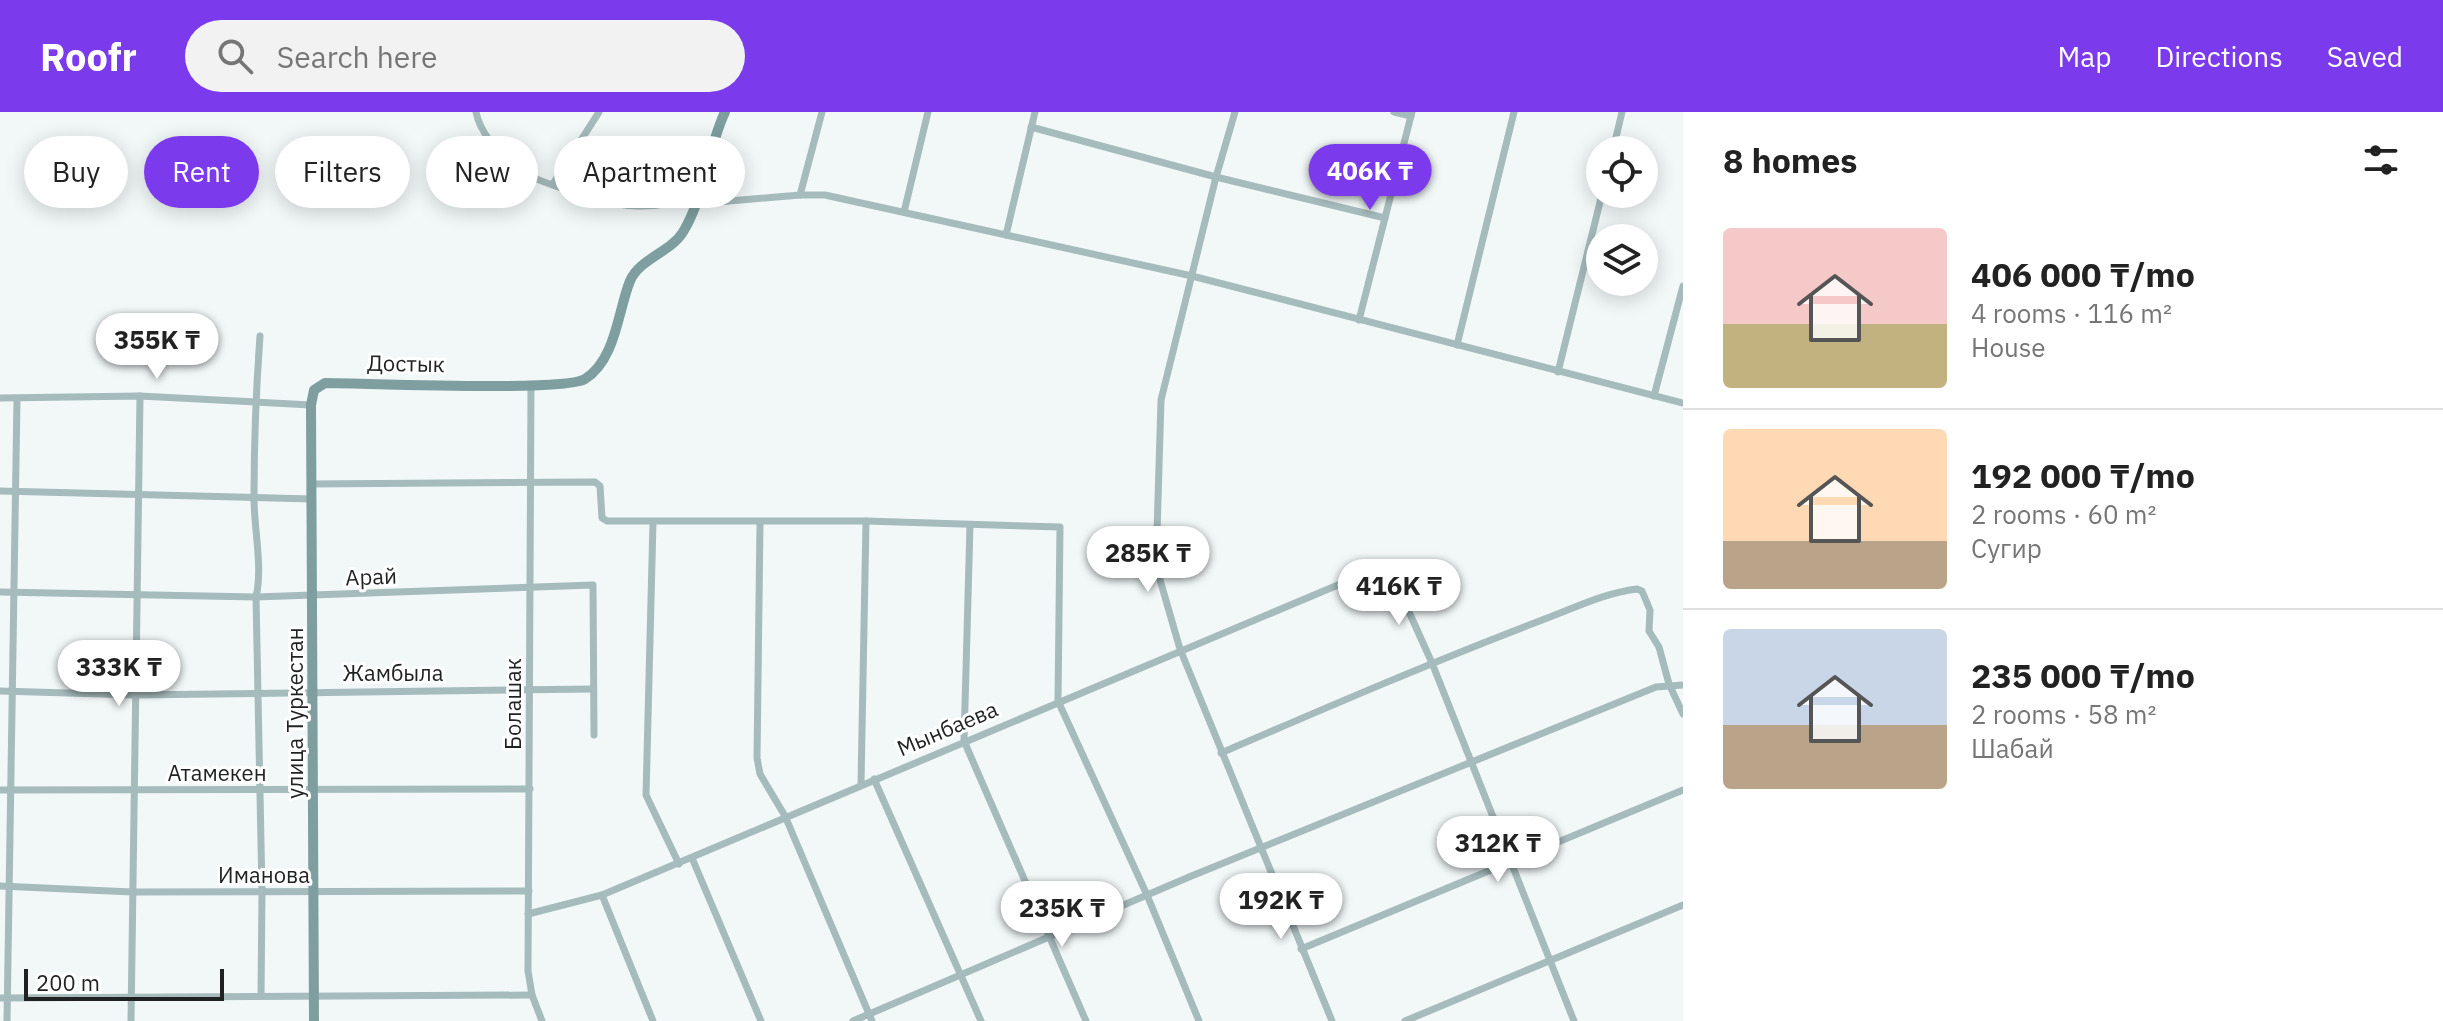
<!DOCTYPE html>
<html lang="en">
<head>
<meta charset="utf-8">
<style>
  body { margin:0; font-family:"IBM Plex Sans",sans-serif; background:#f2f2f2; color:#222; height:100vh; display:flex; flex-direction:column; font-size:30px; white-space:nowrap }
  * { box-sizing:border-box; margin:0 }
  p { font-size:26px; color:#767676 }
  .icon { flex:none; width:44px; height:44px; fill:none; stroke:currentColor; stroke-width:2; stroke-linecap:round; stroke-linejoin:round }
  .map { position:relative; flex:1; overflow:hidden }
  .side { display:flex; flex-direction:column; background:#fff; width:760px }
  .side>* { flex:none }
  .banner { position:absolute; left:24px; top:24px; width:760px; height:72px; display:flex; gap:16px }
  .controls { position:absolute; left:1586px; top:24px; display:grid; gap:16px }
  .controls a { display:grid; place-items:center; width:72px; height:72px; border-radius:50%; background:#fff; box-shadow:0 4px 20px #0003; font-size:40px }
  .scale { position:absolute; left:24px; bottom:20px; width:200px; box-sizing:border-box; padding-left:8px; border:4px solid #1f2122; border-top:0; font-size:22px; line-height:28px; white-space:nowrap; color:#1f2122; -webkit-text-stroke:6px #fff; paint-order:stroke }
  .price { position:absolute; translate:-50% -68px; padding:0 18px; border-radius:28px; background:#fff; color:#222; font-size:26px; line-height:52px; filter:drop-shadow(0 2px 4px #0008) }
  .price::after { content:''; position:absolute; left:50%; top:48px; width:24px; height:18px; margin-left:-12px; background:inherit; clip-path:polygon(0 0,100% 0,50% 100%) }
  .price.active { background:#7c3aed; color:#fff }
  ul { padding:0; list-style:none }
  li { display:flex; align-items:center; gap:24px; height:200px; padding:0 40px }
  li+li { border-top:2px solid #e0e0e0 }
  li span { display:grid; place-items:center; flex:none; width:224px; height:160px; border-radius:8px; color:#555 }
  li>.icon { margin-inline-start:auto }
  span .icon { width:96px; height:96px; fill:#fffc; stroke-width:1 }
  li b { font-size:34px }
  h2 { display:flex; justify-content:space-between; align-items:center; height:96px; padding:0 40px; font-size:34px }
  .chip { padding:0 28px; border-radius:36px; background:#fff; box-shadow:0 4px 20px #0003; font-size:28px; line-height:72px }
  .chip.active { background:#7c3aed; color:#fff }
  header { display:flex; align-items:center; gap:48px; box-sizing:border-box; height:112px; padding:0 40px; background:#7c3aed; color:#fff }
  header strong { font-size:38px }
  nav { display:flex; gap:44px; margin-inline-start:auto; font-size:28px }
  .search { width:560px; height:72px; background:#f2f2f2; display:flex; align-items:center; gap:20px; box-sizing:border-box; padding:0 28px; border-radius:44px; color:#767676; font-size:30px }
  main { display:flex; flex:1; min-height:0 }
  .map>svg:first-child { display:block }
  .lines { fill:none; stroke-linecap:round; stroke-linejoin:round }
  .street { stroke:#a6bbbc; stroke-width:7 }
  .secondary { stroke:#7e9e9f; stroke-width:10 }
  .labels { text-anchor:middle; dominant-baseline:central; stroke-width:6; stroke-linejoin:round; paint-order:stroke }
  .street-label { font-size:22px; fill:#1f2122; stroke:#fff }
</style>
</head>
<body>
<header>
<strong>Roofr</strong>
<div class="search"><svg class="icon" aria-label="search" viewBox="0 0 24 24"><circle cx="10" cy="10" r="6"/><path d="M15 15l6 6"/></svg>Search here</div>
<nav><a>Map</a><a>Directions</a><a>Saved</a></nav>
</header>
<main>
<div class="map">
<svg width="1683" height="909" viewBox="0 0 1683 909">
  <rect width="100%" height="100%" fill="#f2f8f8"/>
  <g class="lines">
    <!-- street -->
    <g class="street">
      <path d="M 476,0 C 479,18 499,44 514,55 C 534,70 612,94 637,94 C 658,95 679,90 698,84"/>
      <path d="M 1235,0 L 1216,65 L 1161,288 L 1156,454 L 1180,537 L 1332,909"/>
      <path d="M 1394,0 L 1411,4"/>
      <path d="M 1031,15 L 1216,65 L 1385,106"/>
      <path d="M 1613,38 L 1622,0"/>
      <path d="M 553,72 L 599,0"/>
      <path d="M 800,83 L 825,83 L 1192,164 L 1683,291"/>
      <path d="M 695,92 L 800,83 L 822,0"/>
      <path d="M 904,100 L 928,0"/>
      <path d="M 1006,123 L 1035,0"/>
      <path d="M 1359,208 L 1412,0"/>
      <path d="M 260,224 C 256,278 254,332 254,386 C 254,418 263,455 256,485 L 262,780 L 261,884"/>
      <path d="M 1457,233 L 1514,0"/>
      <path d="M 1558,260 L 1602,82"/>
      <path d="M 531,273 L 528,859 L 532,883 L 542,909"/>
      <path d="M 1654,284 L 1683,174"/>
      <path d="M 0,286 L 140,284 L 311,293"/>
      <path d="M 312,372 L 595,370 L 600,374 L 602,406 L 607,409 L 866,409 L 1060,415 L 1058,589 L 1147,783 L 1199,909"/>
      <path d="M 0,379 L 312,387"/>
      <path d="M 653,410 L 646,683 L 679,752"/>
      <path d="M 760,411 L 757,646 L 760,662 L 785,704 L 872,909"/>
      <path d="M 970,413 L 964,629 L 1086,909"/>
      <path d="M 0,480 L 256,485 L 593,473 L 594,623"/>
      <path d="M 0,579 L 134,583 L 593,577"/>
      <path d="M 1221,641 C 1330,594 1439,547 1550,505 C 1579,494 1605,481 1637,477 L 1642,479 L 1650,498 L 1649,519 L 1659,535 L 1669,572 L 1683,602"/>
      <path d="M 874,667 L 981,909"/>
      <path d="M 861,672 L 866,409"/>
      <path d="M 0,678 L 530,677"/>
      <path d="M 692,746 L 761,909"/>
      <path d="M 0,774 L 132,780 L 529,779"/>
      <path d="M 602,783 L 653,909"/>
      <path d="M 528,802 L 602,783 L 1364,462 L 1386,459 L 1396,471 L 1432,551 L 1574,909"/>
      <path d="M 1301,837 L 1683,678"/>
      <path d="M 0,886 L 532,883"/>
      <path d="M 7,909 L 17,287"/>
      <path d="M 131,909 L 140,284"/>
      <path d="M 853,909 L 1189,765 L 1656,575 L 1683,573"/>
      <path d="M 1405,909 L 1683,793"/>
    </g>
    <!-- secondary -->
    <path class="secondary" d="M 314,909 L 311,293 L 314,278 L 325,271 C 363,271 565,280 585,267 C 616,248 618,198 630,169 C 639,147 671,140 683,120 C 705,84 707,38 725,0"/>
  </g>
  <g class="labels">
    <!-- street labels -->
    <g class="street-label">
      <text transform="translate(406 251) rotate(1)">Достык</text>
      <text transform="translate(371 464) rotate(-2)">Арай</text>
      <text x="393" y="560">Жамбыла</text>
      <text transform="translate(512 592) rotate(-90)">Болашак</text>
      <text transform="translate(294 601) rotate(-90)">улица Туркестан</text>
      <text transform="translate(947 616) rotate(-23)">Мынбаева</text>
      <text x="217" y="660">Атамекен</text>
      <text x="264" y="762">Иманова</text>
    </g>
  </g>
</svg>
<div class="controls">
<a><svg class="icon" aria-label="locate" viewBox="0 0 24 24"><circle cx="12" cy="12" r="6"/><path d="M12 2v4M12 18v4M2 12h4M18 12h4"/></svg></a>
<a><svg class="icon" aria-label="layers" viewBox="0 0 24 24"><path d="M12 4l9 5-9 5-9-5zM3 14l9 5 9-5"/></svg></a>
</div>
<div class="scale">200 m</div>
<b class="price active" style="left:1370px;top:100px">406K ₸</b>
<b class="price" style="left:157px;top:269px">355K ₸</b>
<b class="price" style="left:1148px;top:482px">285K ₸</b>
<b class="price" style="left:1399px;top:515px">416K ₸</b>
<b class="price" style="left:119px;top:596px">333K ₸</b>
<b class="price" style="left:1498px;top:772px">312K ₸</b>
<b class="price" style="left:1281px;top:829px">192K ₸</b>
<b class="price" style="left:1062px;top:837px">235K ₸</b>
<div class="banner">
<a class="chip">Buy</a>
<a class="chip active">Rent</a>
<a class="chip">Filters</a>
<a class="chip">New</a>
<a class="chip">Apartment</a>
</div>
</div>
<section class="side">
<h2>8 homes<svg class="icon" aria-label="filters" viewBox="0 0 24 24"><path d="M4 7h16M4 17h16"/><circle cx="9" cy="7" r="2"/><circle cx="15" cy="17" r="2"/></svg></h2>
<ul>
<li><span style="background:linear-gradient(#f6c9c9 60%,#c2b280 0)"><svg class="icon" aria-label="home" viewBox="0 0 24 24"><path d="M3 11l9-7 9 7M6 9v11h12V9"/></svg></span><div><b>406 000 ₸/mo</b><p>4 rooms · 116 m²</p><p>House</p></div></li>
<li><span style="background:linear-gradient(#ffd9b3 70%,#b9a48a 0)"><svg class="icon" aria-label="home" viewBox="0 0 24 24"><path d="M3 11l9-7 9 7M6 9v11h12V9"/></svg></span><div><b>192 000 ₸/mo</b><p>2 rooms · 60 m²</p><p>Сугир</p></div></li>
<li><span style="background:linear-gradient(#c9d6e8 60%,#b9a48a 0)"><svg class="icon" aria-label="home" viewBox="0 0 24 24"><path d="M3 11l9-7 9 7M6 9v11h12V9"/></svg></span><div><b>235 000 ₸/mo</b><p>2 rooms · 58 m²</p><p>Шабай</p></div></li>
</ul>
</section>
</main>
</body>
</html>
